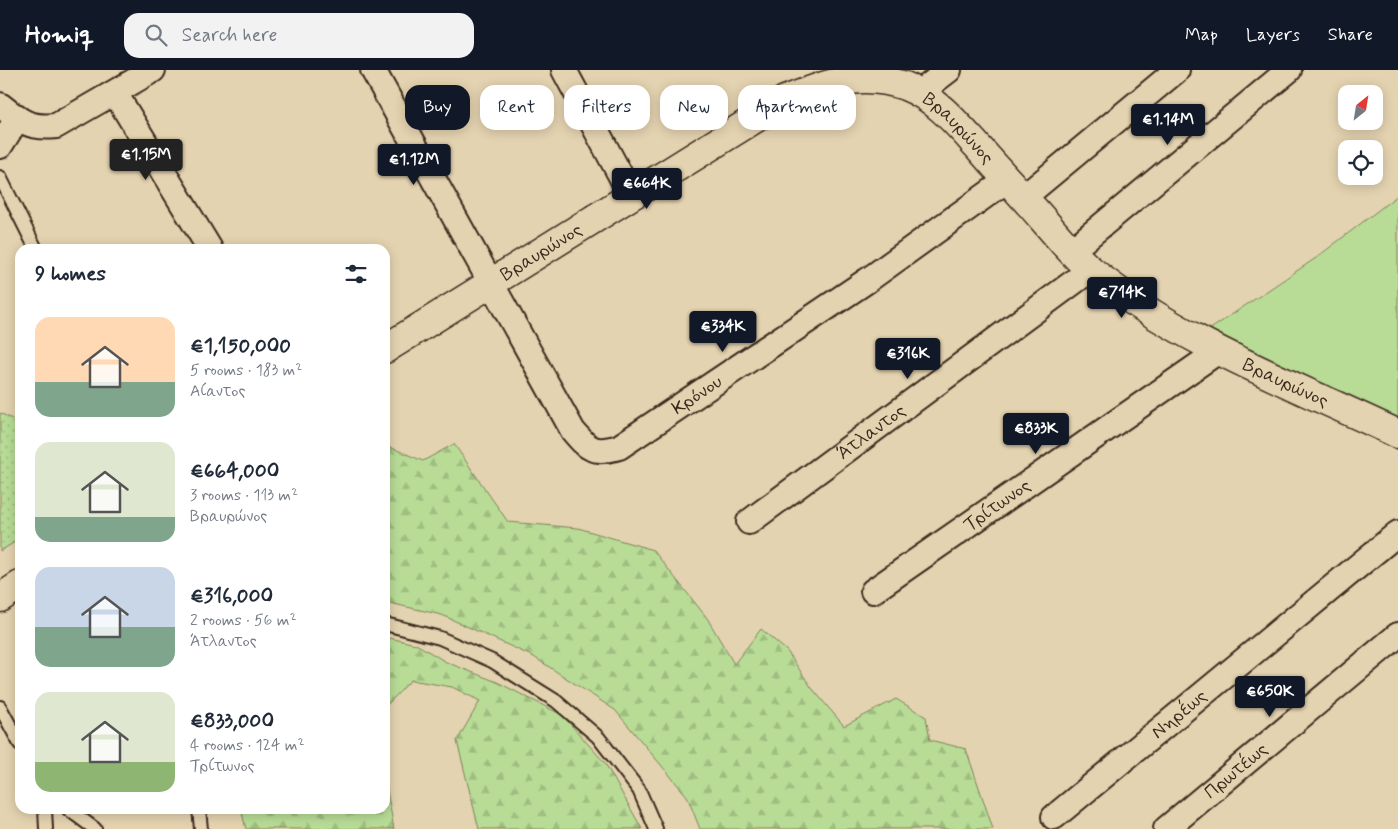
<!DOCTYPE html>
<html lang="en">
<head>
<meta charset="utf-8">
<style>
  body { margin:0; font-family:Mynerve,sans-serif; background:#f2f2f3; color:#1f2937; height:100vh; display:flex; flex-direction:column; font-size:19px; white-space:nowrap }
  * { box-sizing:border-box; margin:0 }
  p { font-size:16px; color:#747a83 }
  .icon { flex:none; width:28px; height:28px; fill:none; stroke:currentColor; stroke-width:2; stroke-linecap:round; stroke-linejoin:round }
  .map { position:relative; flex:1; overflow:hidden }
  .panel { position:absolute; left:15px; top:174px; width:375px; height:570px; display:flex; flex-direction:column; background:#fff; border-radius:15px; box-shadow:0 2px 12px #0003 }
  .panel>* { flex:none }
  .hud { position:absolute; left:405px; top:15px; width:475px; height:45px; display:flex; gap:10px }
  .needle { width:32px; rotate:30deg }
  .tools { position:absolute; left:1338px; top:15px; display:grid; gap:10px }
  .tools a { display:grid; place-items:center; width:45px; height:45px; border-radius:10px; background:#fff; box-shadow:0 2px 12px #0003; font-size:25px }
  .price { position:absolute; translate:-50% -42px; padding:0 11px; border-radius:5px; background:#111827; color:#fff; font-size:16px; line-height:32px; filter:drop-shadow(0 1px 2px #0008) }
  .price::after { content:''; position:absolute; left:50%; top:30px; width:15px; height:11px; margin-left:-8px; background:inherit; clip-path:polygon(0 0,100% 0,50% 100%) }
  .price.selected { background:#222; color:#fff }
  ul { padding:0; list-style:none }
  li { display:flex; align-items:center; gap:15px; height:125px; padding:0 20px }
  li span { display:grid; place-items:center; flex:none; width:140px; height:100px; border-radius:15px; color:#555 }
  li>.icon { margin-inline-start:auto }
  span .icon { width:60px; height:60px; fill:#fffc; stroke-width:1 }
  li b { font-size:21px }
  h2 { display:flex; justify-content:space-between; align-items:center; height:60px; padding:0 20px; font-size:21px }
  .chip { padding:0 18px; border-radius:15px; background:#fff; box-shadow:0 2px 12px #0003; font-size:18px; line-height:45px }
  .chip.selected { background:#111827; color:#fff }
  header { display:flex; align-items:center; gap:30px; box-sizing:border-box; height:70px; padding:0 25px; background:#111827; color:#fff }
  header strong { font-size:24px }
  nav { display:flex; gap:28px; margin-inline-start:auto; font-size:18px }
  .search { width:350px; height:45px; background:#f2f2f3; display:flex; align-items:center; gap:12px; box-sizing:border-box; padding:0 18px; border-radius:15px; color:#747a83; font-size:19px }
  .map>svg:first-child { display:block }
  .grass { fill:url(#grass-dots); stroke:#7a835a }
  .forest { fill:url(#forest-firs); stroke:#7a835a }
  .park { fill:#b8dc96; stroke:#7a835a }
  .lines { fill:none; stroke-linecap:round; stroke-linejoin:round }
  .service-casing { stroke:#3b2a1e; stroke-width:16 }
  .minor-casing { stroke:#3b2a1e; stroke-width:28 }
  .secondary-casing { stroke:#3b2a1e; stroke-width:31 }
  .service { stroke:#e4d3b0; stroke-width:12 }
  .minor { stroke:#e4d3b0; stroke-width:24 }
  .secondary { stroke:#e4d3b0; stroke-width:28 }
  .labels { text-anchor:middle; dominant-baseline:central; stroke-width:5; stroke-linejoin:round; paint-order:stroke }
  .street-label { font-size:19px; fill:#3b2a1e; stroke:#e4d3b0 }
</style>
</head>
<body>
<header>
<strong>Homiq</strong>
<div class="search"><svg class="icon" aria-label="search" viewBox="0 0 24 24"><circle cx="10" cy="10" r="6"/><path d="M15 15l6 6"/></svg>Search here</div>
<nav><a>Map</a><a>Layers</a><a>Share</a></nav>
</header>
<div class="map">
<svg width="1398" height="759" viewBox="0 0 1398 759">
  <defs>
    <pattern id="grass-dots" width="8" height="8" patternUnits="userSpaceOnUse" patternTransform="scale(1.25)"><rect width="8" height="8" fill="#b8dc96"/><path d="M2 2h.1M6 6h.1" fill="none" stroke="#9fbd81" stroke-width="1.8" stroke-linecap="round"/></pattern>
    <pattern id="forest-firs" width="22" height="20" patternUnits="userSpaceOnUse" patternTransform="scale(1.25)"><rect width="22" height="20" fill="#b8dc96"/><path d="M5 1l3.5 6h-7zM16 11l3.5 6h-7z" fill="#9fbd81"/></pattern>
  </defs>
  <rect width="100%" height="100%" fill="#e4d3b0"/>
  <filter id="ink" filterUnits="userSpaceOnUse"><feTurbulence type="fractalNoise" baseFrequency=".02" numOctaves="2"/><feDisplacementMap in="SourceGraphic" scale="10" xChannelSelector="R" yChannelSelector="G"/><feConvolveMatrix kernelMatrix="1 2 1 2 8 2 1 2 1" color-interpolation-filters="sRGB"/></filter>
  <g filter="url(#ink)">
    <!-- grass -->
    <path class="grass" d="M 0,343 L 20,353 L 20,469 L 0,481 Z"/>
    <!-- forest -->
    <g class="forest">
      <path d="M 454,374 L 508,452 L 578,458 L 653,480 L 707,548 L 734,594 L 761,559 L 787,581 L 811,617 L 844,656 L 896,629 L 926,647 L 930,670 L 966,679 L 993,759 L 700,759 L 687,726 L 615,640 L 534,587 L 442,545 L 385,532 L 385,375 L 423,391 Z"/>
      <path d="M 385,567 L 416,574 L 446,592 L 497,612 L 562,645 L 605,693 L 642,759 L 479,759 L 457,671 L 480,631 L 452,617 L 411,610 L 385,637 Z"/>
      <path d="M 385,709 L 394,759 L 246,759 L 241,739 L 385,739 Z"/>
    </g>
    <!-- park -->
    <path class="park" d="M 1398,125 L 1398,364 L 1197,268 L 1316,188 Z"/>
    <g class="lines">
      <!-- service casing -->
      <g class="service-casing">
        <g id="service">
          <path d="M 0,107 L 36,179"/>
          <path d="M 385,554 L 440,568 L 492,591 L 556,631 L 598,667 L 639,720 L 656,759"/>
          <path d="M 0,637 L 20,674"/>
          <path d="M 45,739 L 46,759"/>
          <path d="M 68,739 L 95,759"/>
          <path d="M 199,739 L 201,759"/>
        </g>
      </g>
      <!-- minor casing -->
      <g class="minor-casing">
        <g id="minor">
          <path id="s1" d="M 373,0 L 573,361 C 589,380 594,384 619,377 L 868,210 L 1007,110"/>
          <path d="M 564,0 L 631,125"/>
          <path d="M 115,23 L 210,179"/>
          <path d="M 919,23 L 949,0"/>
          <path d="M 0,35 C 20,51 30,59 56,56 L 153,0"/>
          <path d="M 0,76 L 17,49"/>
          <path d="M 1024,127 L 1177,0"/>
          <path d="M 1071,181 L 1289,0"/>
          <path id="s2" d="M 749,452 L 1090,200"/>
          <path id="s3" d="M 873,521 L 1220,280"/>
          <path id="s4" d="M 1054,747 L 1398,463"/>
          <path id="s5" d="M 1166,759 L 1398,565"/>
        </g>
      </g>
      <!-- secondary casing -->
      <g class="secondary-casing">
        <g id="secondary">
          <path id="s6" d="M 385,279 L 785,30 C 826,14 860,0 905,16 C 936,28 957,54 979,78 C 999,101 1020,123 1040,146 C 1056,164 1072,185 1092,201 C 1178,271 1297,316 1398,364"/>
          <path d="M 0,528 L 20,515"/>
        </g>
      </g>
      <!-- service -->
      <use href="#service" class="service"/>
      <!-- minor -->
      <use href="#minor" class="minor"/>
      <!-- secondary -->
      <use href="#secondary" class="secondary"/>
    </g>
  </g>
  <g class="labels">
    <!-- street labels -->
    <g class="street-label">
      <text stroke="none"><textPath href="#s6" startOffset="664">Βραυρώνος</textPath></text>
      <text stroke="none"><textPath href="#s6" startOffset="184">Βραυρώνος</textPath></text>
      <text stroke="none"><textPath href="#s6" startOffset="1084">Βραυρώνος</textPath></text>
      <text stroke="none"><textPath href="#s1" startOffset="560">Κρόνου</textPath></text>
      <text stroke="none"><textPath href="#s2" startOffset="152">Άτλαντος</textPath></text>
      <text stroke="none"><textPath href="#s3" startOffset="151">Τρίτωνος</textPath></text>
      <text stroke="none"><textPath href="#s4" startOffset="162">Νηρέως</textPath></text>
      <text stroke="none"><textPath href="#s5" startOffset="91">Πρωτέως</textPath></text>
    </g>
  </g>
</svg>
<div class="tools">
<a><svg class="needle" viewBox="-14 -14 28 28"><path d="M0-13l5 13h-10z" fill="#e53935"/><path d="M0 13l5-13h-10z" fill="#747a83"/></svg></a>
<a><svg class="icon" aria-label="locate" viewBox="0 0 24 24"><circle cx="12" cy="12" r="6"/><path d="M12 2v4M12 18v4M2 12h4M18 12h4"/></svg></a>
</div>
<b class="price" style="left:1168px;top:76px">€1.14M</b>
<b class="price selected" style="left:146px;top:111px">€1.15M</b>
<b class="price" style="left:414px;top:116px">€1.12M</b>
<b class="price" style="left:647px;top:140px">€664K</b>
<b class="price" style="left:1122px;top:249px">€714K</b>
<b class="price" style="left:723px;top:283px">€334K</b>
<b class="price" style="left:908px;top:310px">€316K</b>
<b class="price" style="left:1036px;top:385px">€833K</b>
<b class="price" style="left:1270px;top:648px">€650K</b>
<div class="hud">
<a class="chip selected">Buy</a>
<a class="chip">Rent</a>
<a class="chip">Filters</a>
<a class="chip">New</a>
<a class="chip">Apartment</a>
</div>
<section class="panel">
<h2>9 homes<svg class="icon" aria-label="filters" viewBox="0 0 24 24"><path d="M4 7h16M4 17h16"/><circle cx="9" cy="7" r="2"/><circle cx="15" cy="17" r="2"/></svg></h2>
<ul>
<li><span style="background:linear-gradient(#ffd9b3 65%,#7fa58c 0)"><svg class="icon" aria-label="home" viewBox="0 0 24 24"><path d="M3 11l9-7 9 7M6 9v11h12V9"/></svg></span><div><b>€1,150,000</b><p>5 rooms · 183 m²</p><p>Αίαντος</p></div></li>
<li><span style="background:linear-gradient(#dfe7d0 75%,#7fa58c 0)"><svg class="icon" aria-label="home" viewBox="0 0 24 24"><path d="M3 11l9-7 9 7M6 9v11h12V9"/></svg></span><div><b>€664,000</b><p>3 rooms · 113 m²</p><p>Βραυρώνος</p></div></li>
<li><span style="background:linear-gradient(#c9d6e8 60%,#7fa58c 0)"><svg class="icon" aria-label="home" viewBox="0 0 24 24"><path d="M3 11l9-7 9 7M6 9v11h12V9"/></svg></span><div><b>€316,000</b><p>2 rooms · 56 m²</p><p>Άτλαντος</p></div></li>
<li><span style="background:linear-gradient(#dfe7d0 70%,#8fb573 0)"><svg class="icon" aria-label="home" viewBox="0 0 24 24"><path d="M3 11l9-7 9 7M6 9v11h12V9"/></svg></span><div><b>€833,000</b><p>4 rooms · 124 m²</p><p>Τρίτωνος</p></div></li>
</ul>
</section>
</div>
</body>
</html>
